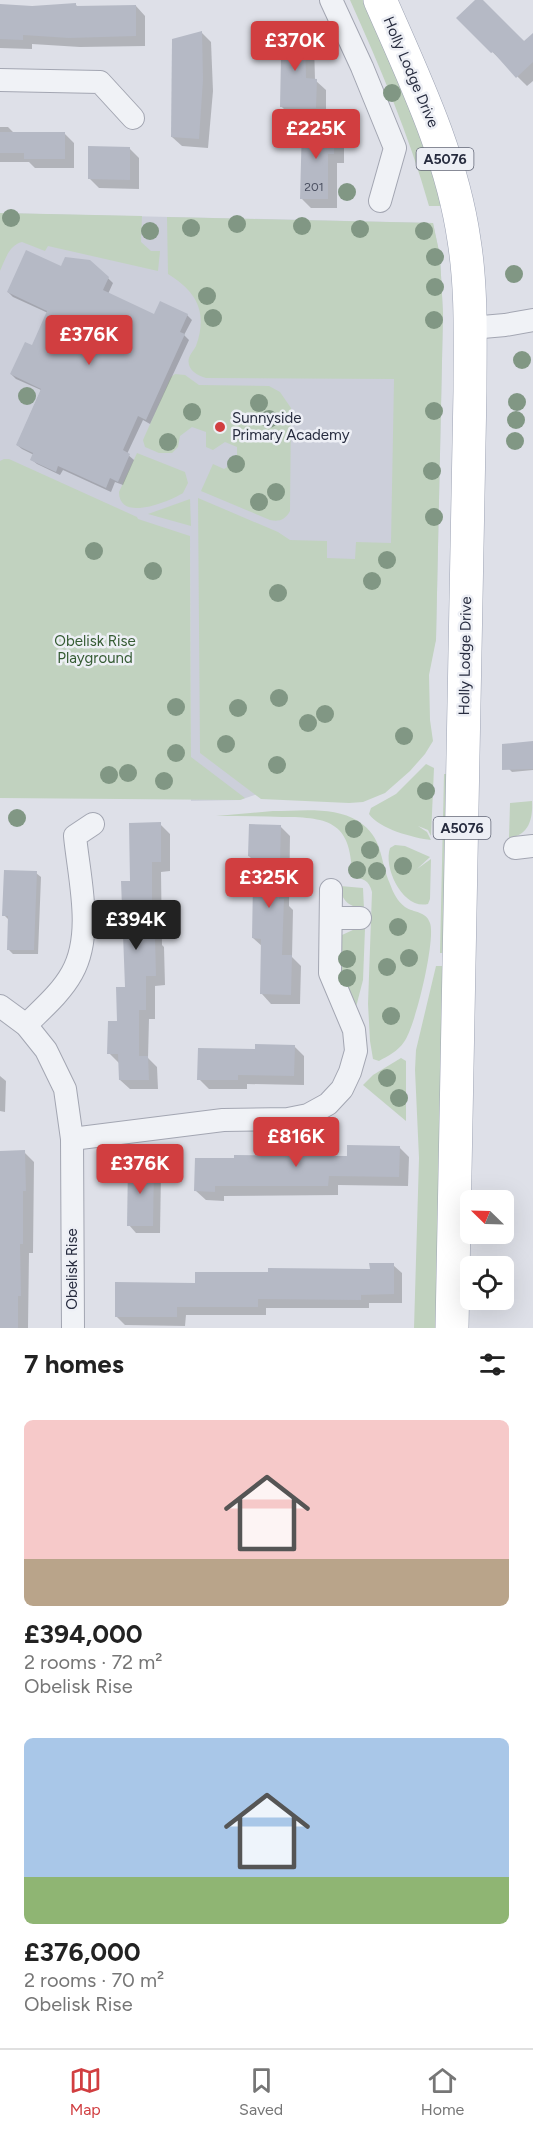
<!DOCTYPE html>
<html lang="en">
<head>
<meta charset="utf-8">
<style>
  body { margin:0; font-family:Figtree,sans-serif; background:#f2f2f2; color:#222; height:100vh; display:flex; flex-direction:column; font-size:22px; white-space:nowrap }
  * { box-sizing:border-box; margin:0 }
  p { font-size:20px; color:#767676 }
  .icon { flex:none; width:33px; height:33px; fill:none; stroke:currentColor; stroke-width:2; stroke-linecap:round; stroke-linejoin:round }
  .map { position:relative; height:1328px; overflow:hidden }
  .panel { display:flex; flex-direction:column; background:#fff; flex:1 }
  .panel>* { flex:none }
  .needle { width:39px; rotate:293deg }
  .tools { position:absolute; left:460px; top:1190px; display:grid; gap:12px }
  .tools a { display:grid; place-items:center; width:54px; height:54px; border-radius:9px; background:#fff; box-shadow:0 6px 24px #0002; font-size:30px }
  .price { position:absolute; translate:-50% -51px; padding:0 14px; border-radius:6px; background:#d13e40; color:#fff; font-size:20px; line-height:39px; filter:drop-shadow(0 2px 3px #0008) }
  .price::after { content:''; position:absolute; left:50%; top:36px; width:18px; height:14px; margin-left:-9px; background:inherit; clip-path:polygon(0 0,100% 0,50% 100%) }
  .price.selected { background:#222; color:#fff }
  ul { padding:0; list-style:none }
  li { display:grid; align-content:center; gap:12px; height:318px; padding:0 24px }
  li span { display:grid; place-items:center; height:186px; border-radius:9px; color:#555 }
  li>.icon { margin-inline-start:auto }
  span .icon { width:108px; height:108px; fill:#fffc; stroke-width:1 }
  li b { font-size:26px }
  h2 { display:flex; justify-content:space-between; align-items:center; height:72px; padding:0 24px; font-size:26px }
  .dock { display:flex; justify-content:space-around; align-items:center; height:84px; border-top:2px solid #e0e0e0; background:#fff; font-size:16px; color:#767676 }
  .dock a { display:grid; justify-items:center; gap:3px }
  .dock .selected { color:#d13e40 }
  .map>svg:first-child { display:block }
  .built { fill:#cccfda }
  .green { fill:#c1d2bf }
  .shadow { fill:#0003 }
  .building { fill:#b5b9c5 }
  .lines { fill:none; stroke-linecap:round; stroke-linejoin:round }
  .street-casing { stroke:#a3a6b2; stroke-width:24 }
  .primary-casing { stroke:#9da3b4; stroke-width:34 }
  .street { stroke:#f0f2f6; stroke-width:22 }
  .primary { stroke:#fff; stroke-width:33 }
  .tree { fill:#819784 }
  .poi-dot { fill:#d13e40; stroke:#edeff5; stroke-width:2 }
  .labels { text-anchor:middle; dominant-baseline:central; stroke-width:5; stroke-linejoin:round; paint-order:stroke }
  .number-label { font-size:12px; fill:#4a4f60 }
  .shield { fill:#edeff5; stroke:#626676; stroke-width:1.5 }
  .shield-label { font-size:14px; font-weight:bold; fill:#272c3f }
  .street-label { font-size:15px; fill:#272c3f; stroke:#edeff5 }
  .poi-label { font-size:15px; fill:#272c3f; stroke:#edeff5; text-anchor:start }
  .park-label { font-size:15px; fill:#355b33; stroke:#edeff5 }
</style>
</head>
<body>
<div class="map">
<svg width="533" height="1328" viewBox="0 0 533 1328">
  <rect width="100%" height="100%" fill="#dee0e8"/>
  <!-- built -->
  <path class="built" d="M 0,213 L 433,223 L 440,256 L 443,314 L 436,640 L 394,746 L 240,800 L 191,801 L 190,542 L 0,540 Z"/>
  <!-- green -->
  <g class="green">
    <path d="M 350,0 L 365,0 L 416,120 L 443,206 L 429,206 C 409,135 380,67 350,0 Z"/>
    <path d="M 0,213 L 142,216 L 141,242 L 151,251 L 160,251 L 158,271 L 48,246 L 45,251 L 22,242 C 9,245 5,260 0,271 Z"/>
    <path d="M 167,217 L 433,223 L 440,256 L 443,314 L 436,640 L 429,675 L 430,720 L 433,741 L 425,754 L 410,771 L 385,793 L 363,802 L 349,803 L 261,799 L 200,753 L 198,498 L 278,532 L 290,540 L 327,541 L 327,558 L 355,559 L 356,542 L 391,543 L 394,379 L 206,378 C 197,376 186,369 189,358 C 190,354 194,350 196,346 C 208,312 197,292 168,274 Z"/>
    <path d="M 175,374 L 185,375 L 199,385 L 269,386 L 280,392 L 291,408 L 290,511 C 285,520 279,522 270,520 L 201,491 L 213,464 L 224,469 L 237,461 L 237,447 L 225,442 L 213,450 L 206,447 L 206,432 L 192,427 L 180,436 L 178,447 L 172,453 L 159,453 L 145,447 L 143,440 L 171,377 Z"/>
    <path d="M 137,453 L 185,472 L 188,483 L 183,493 C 170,501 119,523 119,492 Z"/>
    <path d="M 4,459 L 9,459 L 137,517 L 138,519 L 190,536 L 191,757 L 245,798 L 240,800 L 0,798 L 0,461 Z"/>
    <path d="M 190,499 L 191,526 L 148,514 Z"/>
    <path d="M 426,764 L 434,768 L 431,836 L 428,830 L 418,826 L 427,832 L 431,840 C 414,838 379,829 369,814 L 371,808 L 396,794 Z"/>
    <path d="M 444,774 L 446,774 L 444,953 L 440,953 Z"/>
    <path d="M 532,801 C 533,819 529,835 509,838 L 510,803 Z"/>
    <path d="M 273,811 C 300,811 334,806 358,821 C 384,838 379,859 390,884 C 393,892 397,901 405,907 C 414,913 426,911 430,923 C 436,940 415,1028 404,1042 C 398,1051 388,1056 379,1061 L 373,1059 L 370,1041 L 368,1004 L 372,892 C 369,880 363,878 352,878 C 352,823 331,817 282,817 C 260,816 238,816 216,816 Z"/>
    <path d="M 395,845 L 405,846 L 430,857 L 417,869 L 431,859 L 430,899 L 428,904 C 403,910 383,868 390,848 Z"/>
    <path d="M 340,886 L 363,888 L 364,909 C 350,907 341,901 340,886 Z"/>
    <path d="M 355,929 L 365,929 L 363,980 L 356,1007 L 341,977 L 337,941 L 342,935 Z"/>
    <path d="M 436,966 L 443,966 L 436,1328 L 414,1328 L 419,1158 L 415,1070 L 416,1050 Z"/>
    <path d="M 401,1058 L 406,1061 L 406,1121 L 363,1085 L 373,1075 Z"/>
  </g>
  <!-- shadow -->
  <g class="shadow">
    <path d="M 477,0 L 481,0 L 533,50 L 533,81 L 527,86 L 458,18 Z"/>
    <path d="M 75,4 L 79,8 L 136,6 L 145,16 L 145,46 L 80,47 L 32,44 L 32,49 L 0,48 L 0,5 L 32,7 Z"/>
    <path d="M 304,32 L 314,42 L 315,80 L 326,90 L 326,117 L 291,116 L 281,106 L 282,60 L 279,57 Z"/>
    <path d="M 202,33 L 211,42 L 213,91 L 208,148 L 182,146 L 172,137 Z"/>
    <path d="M 0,127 L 8,127 L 14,133 L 64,133 L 74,143 L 74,168 L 35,168 L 29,162 L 0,162 Z"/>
    <path d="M 334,127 L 344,137 L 344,163 L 337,163 L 337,208 L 311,208 L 302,199 Z"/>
    <path d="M 129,148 L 139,158 L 139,189 L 99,188 L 89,178 Z"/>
    <path d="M 90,261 L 113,283 L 108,294 L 155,316 L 187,315 L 192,320 L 184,335 L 189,340 L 150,424 L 143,420 L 127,454 L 134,460 L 123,485 L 115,482 L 111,492 L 63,470 L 60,475 L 37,464 L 32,460 L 34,455 L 22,449 L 17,445 L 41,390 L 16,379 L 11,374 L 32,347 L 48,313 L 13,297 L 8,292 L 62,268 Z"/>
    <path d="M 533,743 L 533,770 L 512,772 L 504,764 Z"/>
    <path d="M 160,824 L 170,834 L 170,871 L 161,872 L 162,945 L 164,947 L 165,985 L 155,986 L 155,1019 L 149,1019 L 148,1058 L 157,1067 L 158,1089 L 130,1089 L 120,1080 L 119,1063 L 109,1053 L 126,988 L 132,882 Z"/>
    <path d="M 280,826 L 290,836 L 289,906 L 293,910 L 292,957 L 301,966 L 300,1004 L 271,1004 L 262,994 L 263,947 L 253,938 L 255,885 L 251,882 L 252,859 L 249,856 Z"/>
    <path d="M 36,873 L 41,877 L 38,954 L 13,954 L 8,949 L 9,920 L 4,915 Z"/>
    <path d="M 294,1046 L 304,1056 L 304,1085 L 247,1084 L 247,1089 L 209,1089 L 199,1079 L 256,1051 Z"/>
    <path d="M 0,1076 L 6,1081 L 5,1112 L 0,1111 Z"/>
    <path d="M 399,1147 L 409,1157 L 408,1186 L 338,1185 L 338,1195 L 224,1196 L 224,1201 L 206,1200 L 196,1191 L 235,1160 L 348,1157 Z"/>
    <path d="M 0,1152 L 24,1152 L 34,1162 L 33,1253 L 29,1253 L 28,1328 L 0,1328 Z"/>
    <path d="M 153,1166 L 161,1174 L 160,1233 L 136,1233 L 129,1225 Z"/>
    <path d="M 393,1265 L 402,1273 L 402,1303 L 369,1303 L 369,1308 L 266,1308 L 266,1315 L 186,1315 L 185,1326 L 125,1325 L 116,1316 L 196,1284 L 371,1271 Z"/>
  </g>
  <!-- building -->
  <g class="building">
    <path d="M 475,0 L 483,0 L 524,41 L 533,33 L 533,62 L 516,78 L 493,52 L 491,53 L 456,18 Z"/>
    <path d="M 76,3 L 76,6 L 136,5 L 136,36 L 69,38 L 23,35 L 23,40 L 0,39 L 0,4 L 32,6 Z"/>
    <path d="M 202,31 L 203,80 L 199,139 L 171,137 L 172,39 Z"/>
    <path d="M 277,31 L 305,31 L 306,78 L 317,79 L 316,108 L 280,107 L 281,58 L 278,58 Z"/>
    <path d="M 302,125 L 335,125 L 334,154 L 328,154 L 328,199 L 300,199 Z"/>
    <path d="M 0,132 L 65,132 L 65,159 L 24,159 L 24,153 L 0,153 Z"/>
    <path d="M 88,146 L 130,147 L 130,180 L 88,179 Z"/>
    <path d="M 26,250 L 61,266 L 65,257 L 90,260 L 109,277 L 103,290 L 154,314 L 160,301 L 188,314 L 180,332 L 185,334 L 146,420 L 138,416 L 123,450 L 130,454 L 118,482 L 110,478 L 106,488 L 58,466 L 56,472 L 30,460 L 33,453 L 16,445 L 41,389 L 10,374 L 25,342 L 32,345 L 47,311 L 7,292 Z"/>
    <path d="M 533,741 L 533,769 L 502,770 L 502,744 Z"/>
    <path d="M 161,822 L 161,862 L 152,862 L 152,936 L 155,936 L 156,976 L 146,976 L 146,1010 L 139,1010 L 139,1056 L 148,1056 L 149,1080 L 119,1080 L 118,1054 L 107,1054 L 108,1021 L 117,1021 L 116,987 L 125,987 L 121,881 L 130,881 L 129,823 Z"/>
    <path d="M 249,824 L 281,825 L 279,899 L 284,899 L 282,955 L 292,955 L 291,995 L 260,994 L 261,939 L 252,938 L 253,882 L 250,882 L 251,857 L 248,856 Z"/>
    <path d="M 4,870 L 37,871 L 34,950 L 7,950 L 8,916 L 2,916 Z"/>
    <path d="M 255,1044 L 295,1045 L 294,1076 L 238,1075 L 238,1080 L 197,1080 L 198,1048 L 255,1049 Z"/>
    <path d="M 347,1145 L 400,1146 L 399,1177 L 329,1176 L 328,1186 L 215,1186 L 215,1192 L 194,1191 L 195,1158 L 234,1158 L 234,1155 L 347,1156 Z"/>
    <path d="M 25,1150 L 26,1191 L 23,1191 L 23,1244 L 20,1244 L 21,1296 L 18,1296 L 18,1328 L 0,1328 L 0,1151 Z"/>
    <path d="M 128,1164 L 154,1164 L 153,1226 L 127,1226 Z"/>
    <path d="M 369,1263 L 394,1263 L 394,1294 L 361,1295 L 361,1300 L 258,1299 L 258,1307 L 177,1307 L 177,1317 L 115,1317 L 115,1282 L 195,1283 L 195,1272 L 268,1272 L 268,1268 L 370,1269 Z"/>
  </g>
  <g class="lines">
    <!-- street casing -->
    <g class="street-casing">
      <g id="street">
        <path d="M 331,0 L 362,67 L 395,148 L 380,201"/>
        <path d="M 0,80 L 100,82 L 133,118"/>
        <path d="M 471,328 L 505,325 L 533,320"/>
        <path d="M 515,848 L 533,846"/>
        <path d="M 331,918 L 360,918"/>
        <path d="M 0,1006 L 26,1025 L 46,1050 L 65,1089 L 72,1139 L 73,1328"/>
        <path d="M 26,1025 C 42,1009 61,993 72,973 C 94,934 79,878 75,836 L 93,824"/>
        <path d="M 72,1139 L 223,1120 L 288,1119 L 308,1115 L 328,1104 L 342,1089 L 350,1072 L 356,1051 L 354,1030 L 330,973 L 331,890"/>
      </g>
    </g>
    <!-- primary casing -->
    <g class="primary-casing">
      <path id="primary" d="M 380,0 C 414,78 452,156 464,240 C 472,290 470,340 470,391 L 452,1328"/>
    </g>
    <!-- street -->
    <use href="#street" class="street"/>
    <!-- primary -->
    <use href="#primary" class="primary"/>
  </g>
  <!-- trees -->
  <g class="tree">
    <circle cx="392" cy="93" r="9"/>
    <circle cx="347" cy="192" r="9"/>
    <circle cx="11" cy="218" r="9"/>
    <circle cx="237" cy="224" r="9"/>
    <circle cx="302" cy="226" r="9"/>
    <circle cx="191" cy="228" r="9"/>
    <circle cx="360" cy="229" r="9"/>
    <circle cx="150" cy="231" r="9"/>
    <circle cx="424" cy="231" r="9"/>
    <circle cx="435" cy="257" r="9"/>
    <circle cx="514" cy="274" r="9"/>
    <circle cx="435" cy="287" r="9"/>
    <circle cx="207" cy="296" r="9"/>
    <circle cx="213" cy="318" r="9"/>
    <circle cx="434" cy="320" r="9"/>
    <circle cx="522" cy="360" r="9"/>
    <circle cx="27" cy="396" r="9"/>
    <circle cx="517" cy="402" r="9"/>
    <circle cx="259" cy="403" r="9"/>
    <circle cx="434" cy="411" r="9"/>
    <circle cx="192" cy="412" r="9"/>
    <circle cx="269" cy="419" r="9"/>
    <circle cx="516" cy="420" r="9"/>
    <circle cx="515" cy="441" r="9"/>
    <circle cx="168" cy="442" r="9"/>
    <circle cx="236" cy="464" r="9"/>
    <circle cx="432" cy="471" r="9"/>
    <circle cx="276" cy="492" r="9"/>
    <circle cx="259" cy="502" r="9"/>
    <circle cx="434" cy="517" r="9"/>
    <circle cx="94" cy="551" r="9"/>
    <circle cx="387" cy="560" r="9"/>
    <circle cx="153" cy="571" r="9"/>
    <circle cx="372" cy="581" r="9"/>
    <circle cx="278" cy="593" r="9"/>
    <circle cx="279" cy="698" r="9"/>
    <circle cx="176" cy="707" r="9"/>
    <circle cx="238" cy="708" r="9"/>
    <circle cx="325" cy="714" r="9"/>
    <circle cx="308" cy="723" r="9"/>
    <circle cx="404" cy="736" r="9"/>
    <circle cx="226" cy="744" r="9"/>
    <circle cx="176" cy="753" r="9"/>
    <circle cx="277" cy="765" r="9"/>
    <circle cx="128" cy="773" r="9"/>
    <circle cx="109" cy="775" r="9"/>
    <circle cx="164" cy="781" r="9"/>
    <circle cx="426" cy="791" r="9"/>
    <circle cx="17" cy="818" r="9"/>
    <circle cx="354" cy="829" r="9"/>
    <circle cx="370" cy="850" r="9"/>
    <circle cx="403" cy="866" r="9"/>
    <circle cx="357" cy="870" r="9"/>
    <circle cx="377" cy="871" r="9"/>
    <circle cx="398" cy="927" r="9"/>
    <circle cx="409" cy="958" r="9"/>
    <circle cx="347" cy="959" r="9"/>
    <circle cx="387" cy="967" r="9"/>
    <circle cx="347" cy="978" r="9"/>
    <circle cx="391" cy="1016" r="9"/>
    <circle cx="387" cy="1078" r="9"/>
    <circle cx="399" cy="1098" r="9"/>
  </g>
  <!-- markers -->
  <circle class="poi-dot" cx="220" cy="427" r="6"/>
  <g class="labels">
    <!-- number labels -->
    <g class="number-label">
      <text x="314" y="187">201</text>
    </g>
    <!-- shield labels -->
    <g class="shield">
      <rect x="416.5" y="148" width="57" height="22" rx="4.5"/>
      <rect x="433.5" y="817" width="57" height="22" rx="4.5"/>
    </g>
    <g class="shield-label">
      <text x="445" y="159">A5076</text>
      <text x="462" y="828">A5076</text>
    </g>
    <!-- street labels -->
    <g class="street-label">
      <text transform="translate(411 72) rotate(67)">Holly Lodge Drive</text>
      <text transform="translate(465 656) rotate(-89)">Holly Lodge Drive</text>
      <text transform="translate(72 1269) rotate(-90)">Obelisk Rise</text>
    </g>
    <!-- poi labels -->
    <g class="poi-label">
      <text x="232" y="418">Sunnyside<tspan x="232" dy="17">Primary Academy</tspan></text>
    </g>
    <!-- park labels -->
    <g class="park-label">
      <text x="95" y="641">Obelisk Rise<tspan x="95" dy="17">Playground</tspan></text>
    </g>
  </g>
</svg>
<div class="tools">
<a><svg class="needle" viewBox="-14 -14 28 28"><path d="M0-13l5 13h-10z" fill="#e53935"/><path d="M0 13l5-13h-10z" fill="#767676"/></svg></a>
<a><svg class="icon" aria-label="locate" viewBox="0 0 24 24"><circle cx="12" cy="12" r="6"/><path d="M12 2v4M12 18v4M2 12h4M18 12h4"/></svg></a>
</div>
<b class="price" style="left:295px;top:72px">£370K</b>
<b class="price" style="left:316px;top:160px">£225K</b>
<b class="price" style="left:89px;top:366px">£376K</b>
<b class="price" style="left:269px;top:909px">£325K</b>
<b class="price selected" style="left:136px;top:951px">£394K</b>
<b class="price" style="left:296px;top:1168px">£816K</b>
<b class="price" style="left:140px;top:1195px">£376K</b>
</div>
<section class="panel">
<h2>7 homes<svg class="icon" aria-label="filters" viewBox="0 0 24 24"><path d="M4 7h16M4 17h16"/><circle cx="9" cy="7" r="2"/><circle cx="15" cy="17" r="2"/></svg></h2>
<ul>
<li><span style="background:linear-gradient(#f6c9c9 75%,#b9a48a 0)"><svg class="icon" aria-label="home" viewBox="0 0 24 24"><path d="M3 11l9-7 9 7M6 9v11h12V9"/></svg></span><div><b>£394,000</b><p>2 rooms · 72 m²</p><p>Obelisk Rise</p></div></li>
<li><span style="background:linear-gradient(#a9c7e8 75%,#8fb573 0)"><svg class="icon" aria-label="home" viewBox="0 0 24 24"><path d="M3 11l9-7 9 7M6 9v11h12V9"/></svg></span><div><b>£376,000</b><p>2 rooms · 70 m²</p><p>Obelisk Rise</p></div></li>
</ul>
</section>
<nav class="dock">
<a class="selected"><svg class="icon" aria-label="map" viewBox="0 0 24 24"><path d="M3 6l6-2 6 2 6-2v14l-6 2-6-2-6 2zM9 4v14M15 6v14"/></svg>Map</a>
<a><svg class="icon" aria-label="saved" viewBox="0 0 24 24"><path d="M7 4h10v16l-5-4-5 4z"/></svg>Saved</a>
<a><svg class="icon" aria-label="home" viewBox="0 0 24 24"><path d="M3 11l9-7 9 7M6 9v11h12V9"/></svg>Home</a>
</nav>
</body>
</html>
